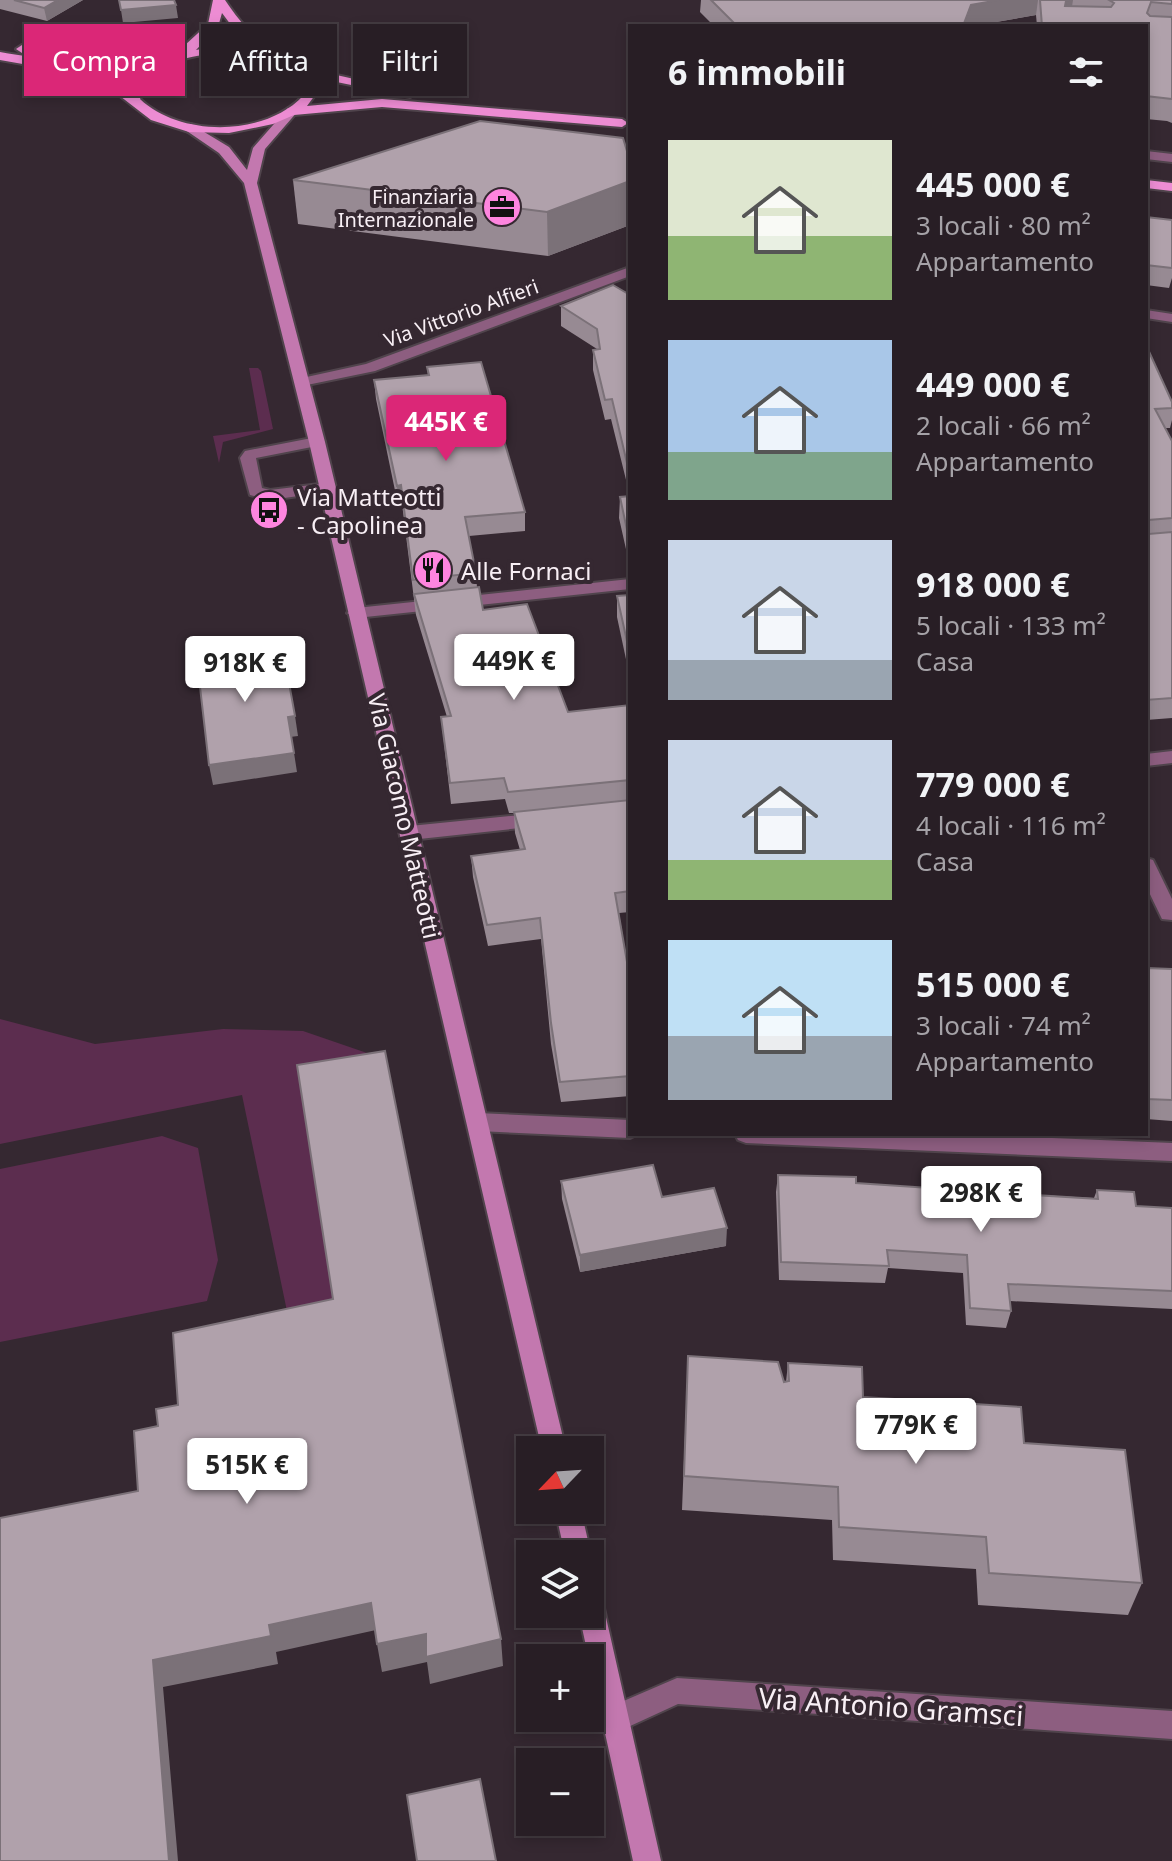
<!DOCTYPE html>
<html lang="it">
<head>
<meta charset="utf-8">
<style>
  body { margin:0; font-family:"Noto Sans",sans-serif; background:#342b32; color:#f1f3f6; height:100vh; display:flex; flex-direction:column; font-size:30px; white-space:nowrap }
  * { box-sizing:border-box; margin:0 }
  p { font-size:26px; color:#a5a2a7 }
  .icon { flex:none; width:44px; height:44px; fill:none; stroke:currentColor; stroke-width:2; stroke-linecap:round; stroke-linejoin:round }
  .map { position:relative; flex:1; overflow:hidden }
  .side { position:absolute; left:628px; top:24px; width:520px; height:1112px; display:flex; flex-direction:column; background:#281e25; border-radius:0px; box-shadow:0 4px 12px #0003,0 0 0 2px #443c42 }
  .side>* { flex:none }
  .guide { position:absolute; left:24px; top:24px; width:484px; height:72px; display:flex; gap:16px }
  .needle { width:52px; rotate:245deg }
  .fabs { position:absolute; left:516px; top:1436px; display:grid; gap:16px }
  .fabs a { display:grid; place-items:center; width:88px; height:88px; border-radius:0px; background:#281e25; box-shadow:0 4px 12px #0003,0 0 0 2px #443c42; font-size:40px }
  .price { position:absolute; translate:-50% -68px; padding:0 18px; border-radius:8px; background:#fff; color:#222; font-size:26px; line-height:52px; filter:drop-shadow(0 2px 4px #0008) }
  .price::after { content:''; position:absolute; left:50%; top:48px; width:24px; height:18px; margin-left:-12px; background:inherit; clip-path:polygon(0 0,100% 0,50% 100%) }
  .price.current { background:#db2777; color:#fff }
  ul { padding:0; list-style:none }
  li { display:flex; align-items:center; gap:24px; height:200px; padding:0 40px }
  li span { display:grid; place-items:center; flex:none; width:224px; height:160px; border-radius:0px; color:#555 }
  li>.icon { margin-inline-start:auto }
  span .icon { width:96px; height:96px; fill:#fffc; stroke-width:1 }
  li b { font-size:34px }
  h2 { display:flex; justify-content:space-between; align-items:center; height:96px; padding:0 40px; font-size:34px }
  .tag { padding:0 28px; border-radius:0px; background:#281e25; box-shadow:0 4px 12px #0003,0 0 0 2px #443c42; font-size:28px; line-height:72px }
  .tag.current { background:#db2777; color:#fff }
  .map>svg:first-child { display:block }
  .green { fill:#5c2d4f }
  .lines { fill:none; stroke-linecap:round; stroke-linejoin:round }
  .lane-casing { stroke:#50444c; stroke-width:4 }
  .street-casing { stroke:#50444c; stroke-width:4 }
  .secondary-casing { stroke:#50444c; stroke-width:4 }
  .primary-casing { stroke:#50444c; stroke-width:4 }
  .lane { fill:#8d5e80; fill-rule:evenodd }
  .street { fill:#8d5e80; fill-rule:evenodd }
  .secondary { fill:#c378af; fill-rule:evenodd }
  .primary { fill:#ed8cd3; fill-rule:evenodd }
  .wall { fill:#978a93 }
  .shaded-wall { fill:#7b7178 }
  .building { fill:#b0a1ab; stroke:#7b7178; stroke-width:2 }
  .labels { text-anchor:middle; dominant-baseline:central; stroke-width:8; stroke-linejoin:round; paint-order:stroke }
  .far-poi-label { font-size:20px; fill:#f8eff5; stroke:#352831; text-anchor:end }
  .far-street-label { font-size:20px; fill:#f8eff5; stroke:#352831 }
  .poi-label { font-size:24px; fill:#f8eff5; stroke:#352831; text-anchor:start }
  .street-label { font-size:24px; fill:#f8eff5; stroke:#352831 }
  .near-street-label { font-size:28px; fill:#f8eff5; stroke:#352831 }
</style>
</head>
<body>
<div class="map">
<svg width="1172" height="1861" viewBox="0 0 1172 1861">
  <rect width="100%" height="100%" fill="#352831"/>
  <!-- green -->
  <g class="green">
    <path d="M 249,368 L 258,368 L 261,371 L 273,429 L 223,442 L 219,463 L 213,436 L 260,430 Z"/>
    <path d="M 0,1019 L 95,1044 L 223,1029 L 303,1031 L 367,1053 L 388,1083 L 363,1488 L 293,1340 L 242,1095 L 0,1144 Z"/>
    <path d="M 162,1136 L 198,1148 L 218,1260 L 207,1301 L 0,1342 L 0,1169 Z"/>
  </g>
  <g class="lines">
    <!-- lane casing -->
    <g class="lane-casing">
      <g id="lane">
        <path d="M 317,437 L 325,442 L 322,445 L 256,458 L 262,488 L 270,490 L 328,483 L 336,488 L 334,491 L 270,500 L 250,495 L 240,458 L 245,451 Z"/>
        <path d="M 1146,858 L 1153,860 L 1172,899 L 1172,920 L 1162,919 L 1146,886 Z"/>
      </g>
    </g>
    <!-- street casing -->
    <g class="street-casing">
      <g id="street">
        <path d="M 1146,151 L 1172,154 L 1172,162 L 1146,159 Z"/>
        <path d="M 630,267 L 630,276 L 375,371 L 302,386 L 295,382 L 302,378 L 366,364 Z"/>
        <path d="M 1146,310 L 1172,314 L 1172,322 L 1146,318 Z"/>
        <path d="M 630,579 L 630,589 L 356,618 L 347,613 L 356,608 Z"/>
        <path d="M 1172,751 L 1172,763 L 1146,766 L 1146,754 Z"/>
        <path d="M 541,813 L 548,815 L 550,820 L 548,825 L 410,840 L 400,833 L 410,826 Z"/>
        <path d="M 478,1113 L 630,1120 L 630,1134 L 638,1134 L 630,1138 L 478,1131 L 470,1128 L 467,1122 L 470,1116 Z"/>
        <path d="M 735,1134 L 955,1134 L 1172,1143 L 1172,1161 L 746,1143 L 738,1140 Z"/>
        <path d="M 677,1678 L 1172,1711 L 1172,1739 L 678,1704 L 615,1733 L 605,1729 L 601,1719 L 605,1709 Z"/>
      </g>
    </g>
    <!-- secondary casing -->
    <g class="secondary-casing">
      <g id="secondary">
        <path d="M 288,108 L 298,111 L 265,149 L 257,183 L 325,442 L 566,1450 L 542,1450 L 309,442 L 244,183 L 219,153 L 181,127 L 191,124 L 229,147 L 247,170 L 253,148 Z"/>
        <path d="M 555,1510 L 581,1510 L 591,1554 L 590,1556 L 565,1554 Z"/>
        <path d="M 590,1591 L 599,1595 L 603,1604 L 661,1861 L 633,1861 L 579,1614 L 590,1614 Z"/>
      </g>
    </g>
    <!-- primary casing -->
    <g class="primary-casing">
      <g id="primary">
        <path d="M 213,0 L 225,0 C 238,19 250,35 270,47 C 284,55 298,57 310,69 L 416,93 L 410,97 L 317,78 L 318,91 L 307,106 L 382,99 L 622,119 L 628,123 L 622,127 L 382,107 L 294,115 L 273,124 L 229,133 L 189,132 L 151,120 L 103,83 L 68,72 L 0,60 L 0,52 C 43,60 97,62 132,91 L 139,76 L 160,61 L 22,53 L 16,49 L 22,45 L 173,56 L 208,24 ZM 222,13 L 237,33 L 254,46 L 215,46 L 196,50 L 218,27 ZM 245,52 C 269,55 289,59 305,78 L 303,96 C 264,137 180,137 140,99 C 143,93 145,86 148,81 C 169,54 214,53 245,52 Z"/>
        <path d="M 1146,180 L 1172,183 L 1172,191 L 1146,188 Z"/>
      </g>
    </g>
    <!-- lane -->
    <use href="#lane" class="lane"/>
    <!-- street -->
    <use href="#street" class="street"/>
    <!-- secondary -->
    <use href="#secondary" class="secondary"/>
    <!-- primary -->
    <use href="#primary" class="primary"/>
  </g>
  <!-- wall -->
  <g class="wall">
    <path d="M 0,0 L 83,0 L 47,21 L 0,9 Z"/>
    <path d="M 701,0 L 1172,0 L 1172,123 L 1167,121 L 1146,119 L 1146,26 L 1037,26 L 1036,15 L 973,26 L 714,26 L 700,12 Z"/>
    <path d="M 630,161 L 630,225 L 548,256 L 298,224 L 293,180 Z"/>
    <path d="M 1146,217 L 1172,220 L 1172,278 L 1169,288 L 1146,285 Z"/>
    <path d="M 628,295 L 630,295 L 630,567 L 619,518 L 620,497 L 630,496 L 611,419 L 605,420 L 593,370 L 593,350 L 597,349 L 561,326 L 561,306 Z"/>
    <path d="M 1146,345 L 1172,402 L 1172,420 L 1170,428 L 1165,428 L 1172,441 L 1172,718 L 1146,720 Z"/>
    <path d="M 427,367 L 525,512 L 525,531 L 469,536 L 476,573 L 477,588 L 483,610 L 568,712 L 630,705 L 630,912 L 619,913 L 630,979 L 630,1096 L 561,1102 L 551,1044 L 541,939 L 488,946 L 473,877 L 471,856 L 520,850 L 515,833 L 514,813 L 509,813 L 505,799 L 451,804 L 441,717 L 447,717 L 416,615 L 402,504 L 398,505 L 376,399 L 374,380 L 428,376 Z"/>
    <path d="M 630,595 L 630,678 L 617,617 L 617,596 Z"/>
    <path d="M 1146,968 L 1172,969 L 1172,1121 L 1146,1119 Z"/>
    <path d="M 778,1175 L 856,1183 L 957,1190 L 958,1182 L 1002,1193 L 1094,1198 L 1097,1190 L 1136,1206 L 1172,1208 L 1172,1309 L 1010,1301 L 1011,1311 L 1006,1328 L 966,1325 L 963,1273 L 888,1268 L 885,1283 L 779,1280 L 776,1192 Z"/>
    <path d="M 561,1181 L 662,1197 L 726,1246 L 580,1272 L 562,1199 Z"/>
    <path d="M 688,1356 L 784,1382 L 786,1382 L 788,1363 L 863,1397 L 1024,1443 L 1142,1583 L 1128,1615 L 978,1605 L 976,1569 L 833,1560 L 832,1520 L 682,1510 Z"/>
  </g>
  <!-- shaded-wall -->
  <g class="shaded-wall">
    <path d="M 58,0 L 83,0 L 47,21 L 44,8 Z"/>
    <path d="M 999,0 L 1038,0 L 1036,15 L 973,26 L 963,26 L 971,5 Z"/>
    <path d="M 1069,0 L 1073,0 L 1070,20 L 1063,23 L 1066,1 Z"/>
    <path d="M 176,5 L 178,18 L 123,23 L 121,10 Z"/>
    <path d="M 630,181 L 630,225 L 548,256 L 547,212 Z"/>
    <path d="M 401,485 L 402,504 L 398,505 L 397,486 Z"/>
    <path d="M 295,716 L 298,736 L 290,737 L 288,717 Z"/>
    <path d="M 294,753 L 297,772 L 213,785 L 209,765 Z"/>
    <path d="M 727,1228 L 726,1246 L 580,1272 L 580,1255 Z"/>
    <path d="M 371,1603 L 376,1630 L 276,1652 L 278,1664 L 163,1687 L 178,1861 L 169,1861 L 153,1660 L 269,1625 Z"/>
    <path d="M 426,1634 L 501,1639 L 503,1666 L 430,1684 L 427,1662 L 382,1672 L 377,1644 Z"/>
  </g>
  <!-- building -->
  <g class="building">
    <path d="M 14,0 L 58,0 L 44,8 Z"/>
    <path d="M 119,0 L 174,0 L 176,5 L 121,10 Z"/>
    <path d="M 711,0 L 999,0 L 971,5 L 963,26 L 737,26 Z"/>
    <path d="M 1040,0 L 1069,0 L 1066,1 L 1065,6 L 1111,7 L 1114,3 L 1109,0 L 1172,0 L 1172,4 L 1151,2 L 1147,13 L 1150,16 L 1172,17 L 1172,99 L 1146,96 L 1146,26 L 1042,26 Z"/>
    <path d="M 480,121 L 623,138 L 630,161 L 630,181 L 547,212 L 293,180 Z"/>
    <path d="M 1146,217 L 1172,220 L 1172,268 L 1146,265 Z"/>
    <path d="M 613,285 L 630,295 L 630,476 L 612,399 L 605,400 L 593,350 L 600,349 L 597,329 L 561,306 Z"/>
    <path d="M 1146,345 L 1172,402 L 1172,408 L 1155,409 L 1172,441 L 1172,518 L 1149,520 L 1149,534 L 1172,532 L 1172,698 L 1146,700 Z"/>
    <path d="M 481,362 L 525,512 L 465,517 L 476,573 L 413,580 L 401,485 L 397,486 L 374,380 L 429,375 L 427,367 Z"/>
    <path d="M 630,496 L 630,544 L 620,497 Z"/>
    <path d="M 479,587 L 483,610 L 527,604 L 568,712 L 630,705 L 630,780 L 508,792 L 504,778 L 450,783 L 441,717 L 451,716 L 414,594 Z"/>
    <path d="M 630,595 L 630,655 L 617,596 Z"/>
    <path d="M 274,642 L 280,673 L 287,672 L 295,716 L 288,717 L 294,753 L 209,765 L 196,652 Z"/>
    <path d="M 630,800 L 630,891 L 615,893 L 630,979 L 630,1076 L 560,1082 L 551,1023 L 540,918 L 487,925 L 471,856 L 525,849 L 514,812 Z"/>
    <path d="M 1146,968 L 1172,969 L 1172,1100 L 1146,1099 Z"/>
    <path d="M 385,1051 L 501,1639 L 426,1657 L 426,1634 L 377,1644 L 371,1603 L 269,1625 L 271,1636 L 153,1660 L 169,1861 L 0,1861 L 0,1518 L 138,1491 L 134,1431 L 158,1426 L 156,1409 L 178,1405 L 173,1333 L 333,1299 L 297,1065 Z"/>
    <path d="M 653,1165 L 662,1197 L 714,1188 L 727,1228 L 580,1255 L 561,1181 Z"/>
    <path d="M 778,1175 L 856,1177 L 856,1183 L 959,1190 L 958,1182 L 1002,1185 L 1002,1193 L 1098,1199 L 1097,1190 L 1134,1192 L 1136,1206 L 1172,1208 L 1172,1291 L 1008,1284 L 1011,1311 L 970,1308 L 967,1255 L 887,1250 L 889,1266 L 781,1262 Z"/>
    <path d="M 688,1356 L 778,1362 L 784,1382 L 789,1381 L 788,1363 L 862,1367 L 863,1397 L 1021,1407 L 1024,1443 L 1125,1450 L 1142,1583 L 989,1573 L 986,1537 L 839,1527 L 838,1487 L 684,1476 Z"/>
    <path d="M 480,1779 L 496,1861 L 417,1861 L 407,1795 Z"/>
  </g>
  <!-- icons -->
  <defs>
    <g id="office-disc" transform="scale(2)"><circle r="9.5" fill="#fe85df" stroke="#352831"/><path d="M-6-3h4V-5.5h4V-3h4V5H-6ZM-1-4.5V-3h2v-1.5ZM-6 0V1H6V0Z" fill="#111"/></g>
    <g id="bus-disc" transform="scale(2)"><circle r="9.5" fill="#fe85df" stroke="#352831"/><path d="M-5-6H5V4H4V6H2V4H-2V6H-4V4H-5ZM-3.5-4V0h7V-4ZM-3.5 1.2v1.5H-2V1.2ZM2 1.2v1.5H3.5V1.2Z" fill="#111"/></g>
    <g id="restaurant-disc" transform="scale(2)"><circle r="9.5" fill="#fe85df" stroke="#352831"/><path d="M-5-6h1v4h1v-4h1v4h1v-4h1v5L-1.5 .5V6h-2V.5L-5-1ZM5-6V6H3V1.5H1.5Q1.5-4 5-6Z" fill="#111"/></g>
  </defs>
  <g fill-rule="evenodd">
    <use href="#office-disc" x="502" y="207"/>
    <use href="#bus-disc" x="269" y="510"/>
    <use href="#restaurant-disc" x="433" y="570"/>
  </g>
  <g class="labels">
    <!-- far-poi labels -->
    <g class="far-poi-label">
      <text x="474" y="196">Finanziaria<tspan x="474" dy="23">Internazionale</tspan></text>
    </g>
    <!-- far-street labels -->
    <g class="far-street-label">
      <text transform="translate(461 313) rotate(-20)">Via Vittorio Alfieri</text>
    </g>
    <!-- poi labels -->
    <g class="poi-label">
      <text x="297" y="496">Via Matteotti<tspan x="297" dy="28">- Capolinea</tspan></text>
      <text x="461" y="570">Alle Fornaci</text>
    </g>
    <!-- street labels -->
    <g class="street-label">
      <text transform="translate(405 816) rotate(77)">Via Giacomo Matteotti</text>
    </g>
    <!-- near-street labels -->
    <g class="near-street-label">
      <text transform="translate(891 1706) rotate(4)">Via Antonio Gramsci</text>
    </g>
  </g>
</svg>
<div class="fabs">
<a><svg class="needle" viewBox="-14 -14 28 28"><path d="M0-13l5 13h-10z" fill="#e53935"/><path d="M0 13l5-13h-10z" fill="#a5a2a7"/></svg></a>
<a><svg class="icon" aria-label="layers" viewBox="0 0 24 24"><path d="M12 4l9 5-9 5-9-5zM3 14l9 5 9-5"/></svg></a>
<a>+</a>
<a>−</a>
</div>
<b class="price current" style="left:446px;top:463px">445K €</b>
<b class="price" style="left:514px;top:702px">449K €</b>
<b class="price" style="left:245px;top:704px">918K €</b>
<b class="price" style="left:981px;top:1234px">298K €</b>
<b class="price" style="left:916px;top:1466px">779K €</b>
<b class="price" style="left:247px;top:1506px">515K €</b>
<div class="guide">
<a class="tag current">Compra</a>
<a class="tag">Affitta</a>
<a class="tag">Filtri</a>
</div>
<section class="side">
<h2>6 immobili<svg class="icon" aria-label="filters" viewBox="0 0 24 24"><path d="M4 7h16M4 17h16"/><circle cx="9" cy="7" r="2"/><circle cx="15" cy="17" r="2"/></svg></h2>
<ul>
<li><span style="background:linear-gradient(#dfe7d0 60%,#8fb573 0)"><svg class="icon" aria-label="home" viewBox="0 0 24 24"><path d="M3 11l9-7 9 7M6 9v11h12V9"/></svg></span><div><b>445 000 €</b><p>3 locali · 80 m²</p><p>Appartamento</p></div></li>
<li><span style="background:linear-gradient(#a9c7e8 70%,#7fa58c 0)"><svg class="icon" aria-label="home" viewBox="0 0 24 24"><path d="M3 11l9-7 9 7M6 9v11h12V9"/></svg></span><div><b>449 000 €</b><p>2 locali · 66 m²</p><p>Appartamento</p></div></li>
<li><span style="background:linear-gradient(#c9d6e8 75%,#9aa5b1 0)"><svg class="icon" aria-label="home" viewBox="0 0 24 24"><path d="M3 11l9-7 9 7M6 9v11h12V9"/></svg></span><div><b>918 000 €</b><p>5 locali · 133 m²</p><p>Casa</p></div></li>
<li><span style="background:linear-gradient(#c9d6e8 75%,#8fb573 0)"><svg class="icon" aria-label="home" viewBox="0 0 24 24"><path d="M3 11l9-7 9 7M6 9v11h12V9"/></svg></span><div><b>779 000 €</b><p>4 locali · 116 m²</p><p>Casa</p></div></li>
<li><span style="background:linear-gradient(#bfe0f5 60%,#9aa5b1 0)"><svg class="icon" aria-label="home" viewBox="0 0 24 24"><path d="M3 11l9-7 9 7M6 9v11h12V9"/></svg></span><div><b>515 000 €</b><p>3 locali · 74 m²</p><p>Appartamento</p></div></li>
</ul>
</section>
</div>
</body>
</html>
